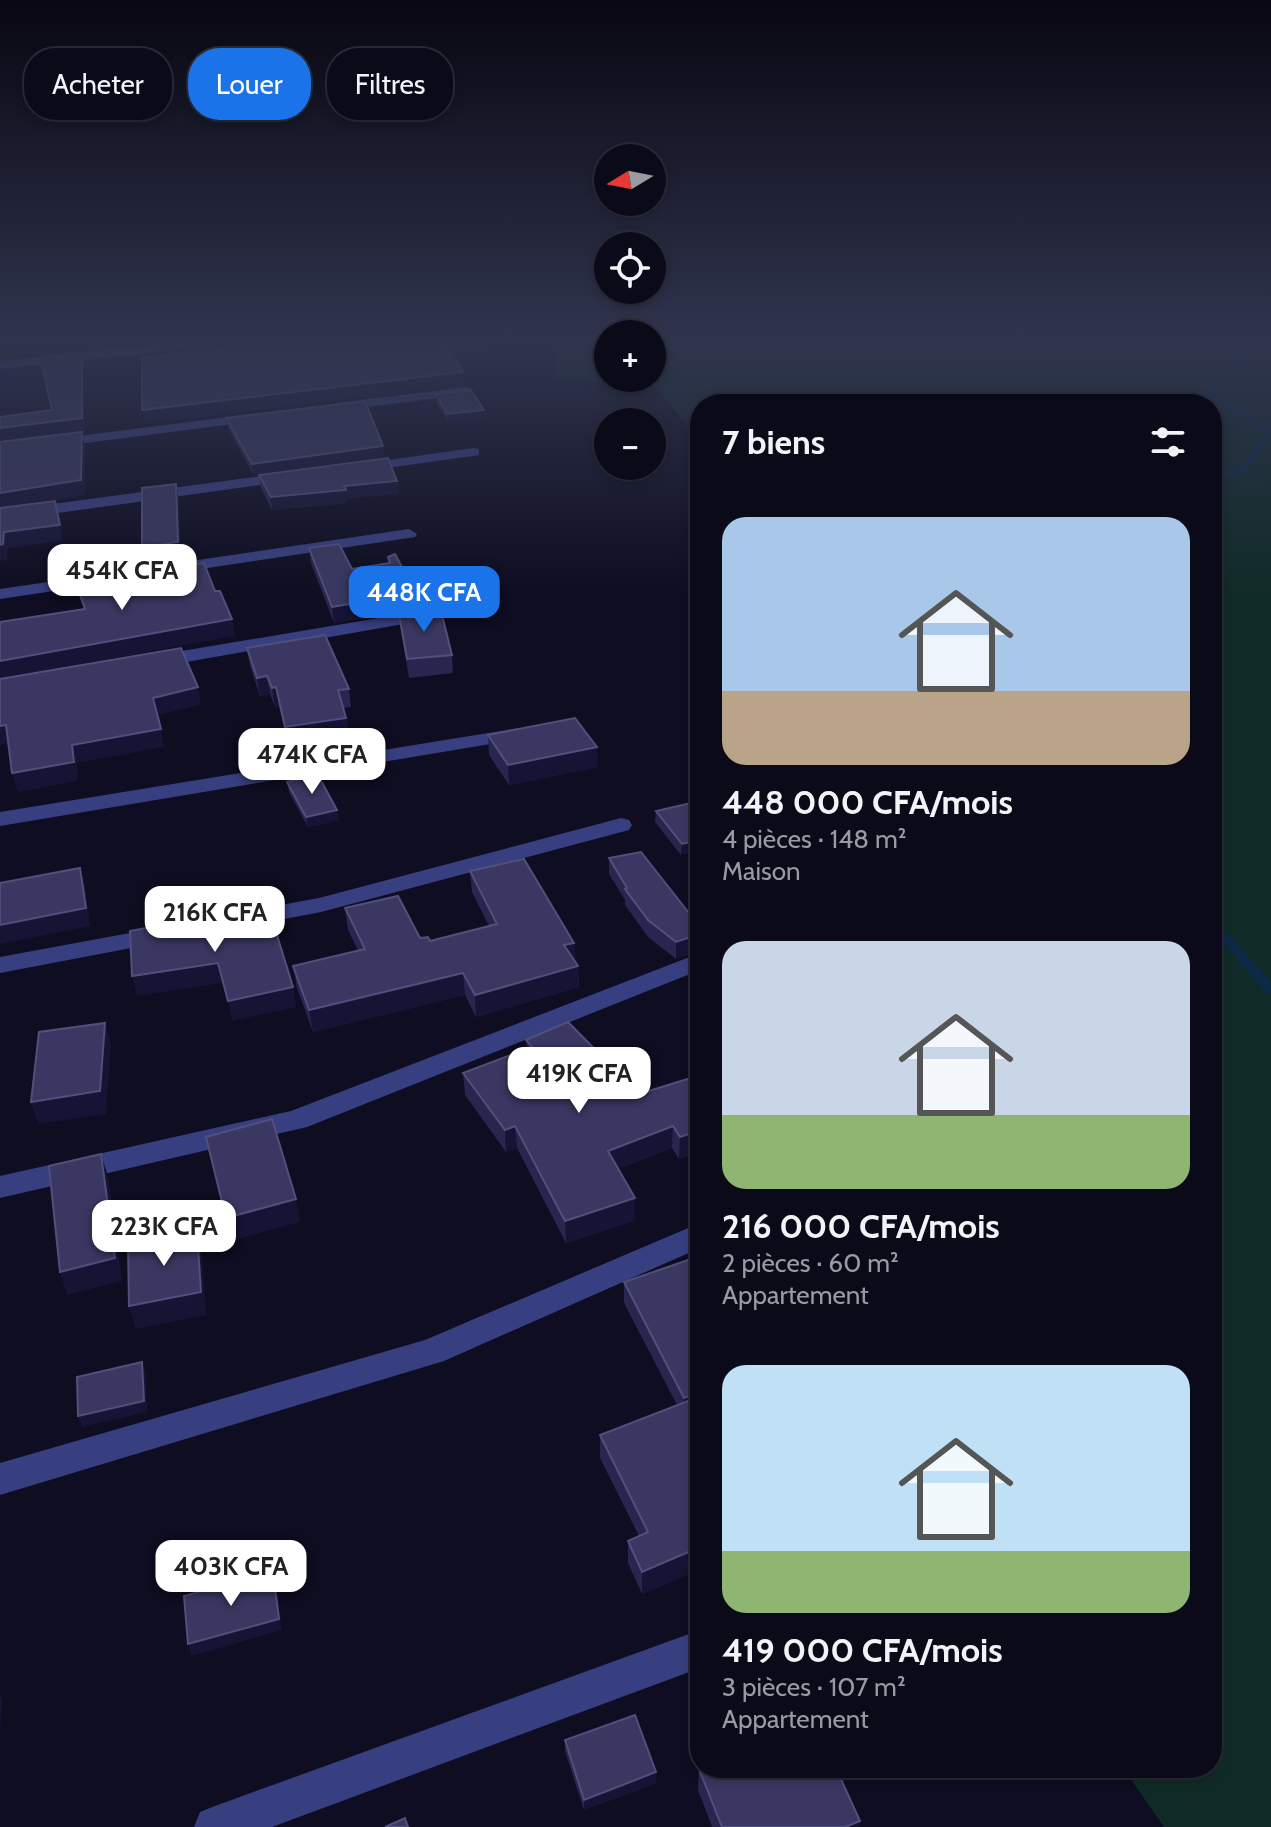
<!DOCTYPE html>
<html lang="fr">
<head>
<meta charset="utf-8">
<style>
  body { margin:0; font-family:Cabin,sans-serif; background:#131322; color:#f1f3f6; height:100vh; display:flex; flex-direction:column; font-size:30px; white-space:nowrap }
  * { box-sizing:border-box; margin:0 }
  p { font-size:26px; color:#999aa2 }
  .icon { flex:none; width:44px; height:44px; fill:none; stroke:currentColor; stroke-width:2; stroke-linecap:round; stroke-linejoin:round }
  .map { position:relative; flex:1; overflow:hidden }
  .sheet { position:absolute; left:690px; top:394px; width:532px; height:1384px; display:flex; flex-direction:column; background:#0a0a19; border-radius:32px; box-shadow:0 4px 12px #0003,0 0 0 2px #2a2b38 }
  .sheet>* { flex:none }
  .hud { position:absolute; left:24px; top:48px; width:546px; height:72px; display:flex; gap:16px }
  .needle { width:52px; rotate:260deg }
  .tools { position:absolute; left:594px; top:144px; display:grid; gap:16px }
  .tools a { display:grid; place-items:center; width:72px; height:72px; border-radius:50%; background:#0a0a19; box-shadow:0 4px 12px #0003,0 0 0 2px #2a2b38; font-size:40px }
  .price { position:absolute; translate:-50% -68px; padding:0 18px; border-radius:16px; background:#fff; color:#222; font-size:26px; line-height:52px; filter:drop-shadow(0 2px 4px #0008) }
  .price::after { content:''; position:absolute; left:50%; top:48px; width:24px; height:18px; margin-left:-12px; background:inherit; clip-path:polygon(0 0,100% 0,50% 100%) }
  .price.current { background:#1a73e8; color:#fff }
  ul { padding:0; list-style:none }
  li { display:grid; align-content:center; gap:16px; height:424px; padding:0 32px }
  li span { display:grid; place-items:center; height:248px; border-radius:24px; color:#555 }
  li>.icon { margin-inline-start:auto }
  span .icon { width:144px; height:144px; fill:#fffc; stroke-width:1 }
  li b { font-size:34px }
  h2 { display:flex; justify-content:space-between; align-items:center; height:96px; padding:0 32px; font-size:34px }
  .tag { padding:0 28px; border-radius:32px; background:#0a0a19; box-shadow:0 4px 12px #0003,0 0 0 2px #2a2b38; font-size:28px; line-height:72px }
  .tag.current { background:#1a73e8; color:#fff }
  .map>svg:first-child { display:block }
  .green { fill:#102b27 }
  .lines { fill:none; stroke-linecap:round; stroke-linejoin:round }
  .stream { fill:#0c2a46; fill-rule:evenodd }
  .street { fill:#383f80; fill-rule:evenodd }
  .wall { fill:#28264f }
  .shaded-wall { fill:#161435 }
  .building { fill:#3a3862; stroke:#514f7b; stroke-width:2 }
</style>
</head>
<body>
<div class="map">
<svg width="1271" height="1827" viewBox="0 0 1271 1827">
  <rect width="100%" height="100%" fill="#0e0d21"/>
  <!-- green -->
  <path class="green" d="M 557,342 L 608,342 L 608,378 L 652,378 L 652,342 L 1271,342 L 1271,1827 L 1164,1827 L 1123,1768 L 1212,1768 L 1212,404 L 700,404 L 700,441 L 657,388 L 554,378 Z"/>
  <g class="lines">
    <!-- stream -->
    <g class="stream">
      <path d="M 1235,342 L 1241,342 L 1246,370 L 1209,393 L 1271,428 L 1271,433 L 1247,472 L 1212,479 L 1212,475 L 1241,468 L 1265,431 L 1201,393 L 1240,369 Z"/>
      <path d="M 1212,919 L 1216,920 L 1271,982 L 1271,994 L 1266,993 L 1212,930 Z"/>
    </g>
    <!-- street -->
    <g class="street">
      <path d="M 184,342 L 222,342 L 216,346 L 0,369 L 0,361 Z"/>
      <path d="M 466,387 L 471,388 L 471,394 L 336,411 L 329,407 L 336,403 Z"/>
      <path d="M 259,413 L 266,417 L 264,420 L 0,454 L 0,446 Z"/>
      <path d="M 474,448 L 479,449 L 479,455 L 359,472 L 352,468 L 359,464 Z"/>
      <path d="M 291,472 L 296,474 L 296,480 L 0,521 L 0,511 Z"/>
      <path d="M 409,529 L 417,534 L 415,537 L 0,599 L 0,589 Z"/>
      <path d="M 432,609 L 438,610 L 441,614 L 438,618 L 152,668 L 143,662 L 152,656 Z"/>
      <path d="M 519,728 L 529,734 L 526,738 L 0,826 L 0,812 Z"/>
      <path d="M 621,818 L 629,820 L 632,825 L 629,830 L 321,912 L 0,973 L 0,957 L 319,898 Z"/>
      <path d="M 700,953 L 700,970 L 307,1127 L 0,1198 L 0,1176 L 291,1111 Z"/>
      <path d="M 700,1223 L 700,1248 L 444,1361 L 0,1495 L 0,1463 L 425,1340 Z"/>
      <path d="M 700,1630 L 700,1668 L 272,1827 L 194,1827 L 200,1812 L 215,1806 Z"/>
    </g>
  </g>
  <!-- wall -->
  <g class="wall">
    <path d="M 436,394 L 484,410 L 485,418 L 448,422 L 436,402 Z"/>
    <path d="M 226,418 L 383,446 L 384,457 L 253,474 L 228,428 Z"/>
    <path d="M 259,475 L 397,481 L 398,494 L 347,498 L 347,503 L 272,510 L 261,488 Z"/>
    <path d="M 309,548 L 352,569 L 417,606 L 452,655 L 453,673 L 409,678 L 398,612 L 334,623 L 311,563 Z"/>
    <path d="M 247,648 L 349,689 L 351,707 L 344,708 L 346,718 L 349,737 L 288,745 L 279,706 L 275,707 L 270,694 L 260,696 L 250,666 Z"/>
    <path d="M 488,735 L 597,767 L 509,785 L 489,755 Z"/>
    <path d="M 287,782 L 339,820 L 308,827 L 289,792 Z"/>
    <path d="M 695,802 L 681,855 L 655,822 L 656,811 Z"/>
    <path d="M 609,858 L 700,927 L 676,959 L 648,937 L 625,905 L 625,900 L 609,874 Z"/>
    <path d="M 470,871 L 574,943 L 575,961 L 578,966 L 579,987 L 476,1017 L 465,995 L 313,1032 L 297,988 L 293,966 L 358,950 L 348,930 L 345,908 L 420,938 L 430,941 L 489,926 L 472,892 Z"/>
    <path d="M 700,955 L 700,979 L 695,975 L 696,958 Z"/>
    <path d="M 526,1040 L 639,1094 L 700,1075 L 700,1152 L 679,1159 L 672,1148 L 618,1169 L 635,1220 L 566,1243 L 517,1148 L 506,1152 L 465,1095 L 463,1073 L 527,1049 Z"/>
    <path d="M 624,1282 L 700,1422 L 700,1569 L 642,1594 L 628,1563 L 628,1541 L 639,1536 L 600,1458 L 600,1435 L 677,1405 L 624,1303 Z"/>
    <path d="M 565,1740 L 656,1772 L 656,1783 L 584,1810 L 565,1751 Z"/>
    <path d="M 699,1769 L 860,1821 L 859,1827 L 712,1827 L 698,1790 Z"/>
  </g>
  <!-- shaded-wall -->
  <g class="shaded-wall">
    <path d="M 0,342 L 31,342 L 0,345 Z"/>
    <path d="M 474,342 L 484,342 L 485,353 L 446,357 L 445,344 Z"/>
    <path d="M 82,353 L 85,366 L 85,432 L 82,433 L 85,446 L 85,495 L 0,509 L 0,428 L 82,418 Z"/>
    <path d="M 463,372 L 464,385 L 144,424 L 142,410 Z"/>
    <path d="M 484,410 L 485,418 L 448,422 L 447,414 Z"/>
    <path d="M 383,446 L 384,457 L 253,474 L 252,464 Z"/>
    <path d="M 397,481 L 398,494 L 347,498 L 347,503 L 272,510 L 271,497 L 344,486 Z"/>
    <path d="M 176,484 L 179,500 L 181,559 L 179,560 L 182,575 L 146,565 L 142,547 Z"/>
    <path d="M 55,501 L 63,541 L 8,548 L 7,560 L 0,561 L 0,545 L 4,532 Z"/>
    <path d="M 416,593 L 417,608 L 334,623 L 332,607 Z"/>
    <path d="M 232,619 L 235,636 L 0,679 L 0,661 Z"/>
    <path d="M 267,676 L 270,694 L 260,696 L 257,678 Z"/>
    <path d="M 198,687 L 201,705 L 157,715 L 153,698 Z"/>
    <path d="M 276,687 L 279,706 L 275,707 L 272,688 Z"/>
    <path d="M 346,718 L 349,737 L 288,745 L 285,727 Z"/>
    <path d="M 6,725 L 11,743 L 0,745 L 0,726 Z"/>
    <path d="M 161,729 L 164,747 L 77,763 L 78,781 L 18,792 L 12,773 L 72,745 Z"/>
    <path d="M 597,747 L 597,767 L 509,785 L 508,765 Z"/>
    <path d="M 337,810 L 339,820 L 308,827 L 306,817 Z"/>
    <path d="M 700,840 L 700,850 L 681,855 L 682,844 Z"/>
    <path d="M 80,868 L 85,886 L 90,926 L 0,944 L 0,925 Z"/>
    <path d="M 700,934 L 700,951 L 676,959 L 676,942 Z"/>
    <path d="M 574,943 L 575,964 L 564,945 Z"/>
    <path d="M 218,963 L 222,983 L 137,996 L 132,976 Z"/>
    <path d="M 578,966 L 579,987 L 476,1017 L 475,995 Z"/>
    <path d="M 463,973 L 465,995 L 313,1032 L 309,1010 Z"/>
    <path d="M 293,987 L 296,1007 L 232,1021 L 228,1001 Z"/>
    <path d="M 105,1023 L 111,1045 L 106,1114 L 38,1124 L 31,1102 Z"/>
    <path d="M 515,1126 L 517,1148 L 506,1152 L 505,1130 Z"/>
    <path d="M 673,1126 L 672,1148 L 608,1173 L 608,1151 Z"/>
    <path d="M 700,1130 L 700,1152 L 679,1159 L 680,1137 Z"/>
    <path d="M 101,1154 L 108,1176 L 122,1281 L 67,1295 L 60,1272 Z"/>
    <path d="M 635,1198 L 635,1220 L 566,1243 L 565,1221 Z"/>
    <path d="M 296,1199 L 300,1222 L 231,1241 L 226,1218 Z"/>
    <path d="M 197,1231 L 202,1254 L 206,1315 L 136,1329 L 129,1306 Z"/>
    <path d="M 142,1362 L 146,1374 L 147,1412 L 82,1427 L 78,1416 Z"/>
    <path d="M 700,1392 L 700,1412 L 683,1418 L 684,1398 Z"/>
    <path d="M 700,1547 L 700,1569 L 642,1594 L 642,1572 Z"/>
    <path d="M 273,1572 L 275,1583 L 282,1630 L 192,1656 L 188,1644 Z"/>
    <path d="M 0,1695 L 2,1700 L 0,1736 Z"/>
    <path d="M 656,1772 L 656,1783 L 584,1810 L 584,1800 Z"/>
    <path d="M 860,1821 L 859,1827 L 845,1827 Z"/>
  </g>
  <!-- building -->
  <g class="building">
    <path d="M 250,342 L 474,342 L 445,344 L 463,372 L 142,410 L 142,358 L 251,345 Z"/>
    <path d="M 82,353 L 82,418 L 0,428 L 0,417 L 52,410 L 40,357 Z"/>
    <path d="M 471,390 L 484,410 L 447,414 L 436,394 Z"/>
    <path d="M 365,401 L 383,446 L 252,464 L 226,418 Z"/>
    <path d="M 82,432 L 81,480 L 0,493 L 0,442 Z"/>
    <path d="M 388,458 L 397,481 L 344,486 L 346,490 L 271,497 L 259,475 Z"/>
    <path d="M 176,484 L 178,542 L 142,547 L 142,488 Z"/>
    <path d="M 55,501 L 60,525 L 4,532 L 3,544 L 0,545 L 0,508 Z"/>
    <path d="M 339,544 L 352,569 L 390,563 L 388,557 L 395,554 L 416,593 L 332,607 L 309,548 Z"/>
    <path d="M 179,559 L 179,566 L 204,563 L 215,591 L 220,591 L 232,619 L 0,661 L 0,622 L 85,609 L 80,595 L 127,587 L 124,575 L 142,572 L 142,564 Z"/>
    <path d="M 424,605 L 430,616 L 442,615 L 452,655 L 407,659 L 398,609 Z"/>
    <path d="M 325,635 L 349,689 L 338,690 L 346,718 L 285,727 L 276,687 L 272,688 L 267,676 L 257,678 L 247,648 Z"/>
    <path d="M 181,648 L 198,687 L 153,698 L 161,729 L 72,745 L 74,762 L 12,773 L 6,725 L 0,726 L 0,679 Z"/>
    <path d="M 575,718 L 597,747 L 508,765 L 488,735 Z"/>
    <path d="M 318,775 L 337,810 L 306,817 L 287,782 Z"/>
    <path d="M 695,802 L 700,808 L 700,840 L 682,844 L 656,811 Z"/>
    <path d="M 641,852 L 700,927 L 700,934 L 676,942 L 648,920 L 625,889 L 627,888 L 609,858 Z"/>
    <path d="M 524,859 L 574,943 L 564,945 L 578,966 L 475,995 L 463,973 L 309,1010 L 293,966 L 365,949 L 345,908 L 398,896 L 420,938 L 428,937 L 430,941 L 497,924 L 470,871 Z"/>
    <path d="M 80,868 L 86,908 L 0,925 L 0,883 Z"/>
    <path d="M 202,917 L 203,934 L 272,919 L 293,987 L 228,1001 L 218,963 L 132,976 L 130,931 Z"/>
    <path d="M 568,1022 L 639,1094 L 700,1075 L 700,1130 L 680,1137 L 673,1126 L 608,1151 L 635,1198 L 565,1221 L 515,1126 L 505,1130 L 463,1073 L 532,1047 L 526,1040 Z"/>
    <path d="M 105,1023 L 100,1091 L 31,1102 L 39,1032 Z"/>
    <path d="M 272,1119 L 296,1199 L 226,1218 L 206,1137 Z"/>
    <path d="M 101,1154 L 115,1258 L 60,1272 L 49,1166 Z"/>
    <path d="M 197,1231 L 201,1292 L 129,1306 L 128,1244 Z"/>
    <path d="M 700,1256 L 700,1392 L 684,1398 L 624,1282 Z"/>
    <path d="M 142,1362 L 144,1401 L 78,1416 L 77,1377 Z"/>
    <path d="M 688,1401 L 700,1422 L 700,1547 L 642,1572 L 628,1541 L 648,1532 L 600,1435 Z"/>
    <path d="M 273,1572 L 279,1619 L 188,1644 L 184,1596 Z"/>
    <path d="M 635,1715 L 656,1772 L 584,1800 L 565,1740 Z"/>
    <path d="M 702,1768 L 836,1768 L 860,1821 L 845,1827 L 722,1827 L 699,1769 Z"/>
    <path d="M 405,1818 L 408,1827 L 385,1827 Z"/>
  </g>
  <!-- sky -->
  <linearGradient id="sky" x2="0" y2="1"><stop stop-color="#080712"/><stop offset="0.57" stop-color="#30354e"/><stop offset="1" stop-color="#30354e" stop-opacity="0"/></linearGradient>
  <rect width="1271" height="597" fill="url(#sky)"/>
</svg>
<div class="tools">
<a><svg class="needle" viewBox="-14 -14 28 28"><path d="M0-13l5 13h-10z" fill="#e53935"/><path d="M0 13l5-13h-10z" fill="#999aa2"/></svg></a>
<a><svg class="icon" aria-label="locate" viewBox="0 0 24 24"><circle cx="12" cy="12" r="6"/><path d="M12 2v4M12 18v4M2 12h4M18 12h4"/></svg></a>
<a>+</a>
<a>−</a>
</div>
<b class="price" style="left:122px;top:612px">454K CFA</b>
<b class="price current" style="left:424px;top:634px">448K CFA</b>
<b class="price" style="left:312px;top:796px">474K CFA</b>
<b class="price" style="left:215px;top:954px">216K CFA</b>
<b class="price" style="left:579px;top:1115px">419K CFA</b>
<b class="price" style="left:164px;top:1268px">223K CFA</b>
<b class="price" style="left:231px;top:1608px">403K CFA</b>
<div class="hud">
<a class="tag">Acheter</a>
<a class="tag current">Louer</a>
<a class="tag">Filtres</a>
</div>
<section class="sheet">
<h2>7 biens<svg class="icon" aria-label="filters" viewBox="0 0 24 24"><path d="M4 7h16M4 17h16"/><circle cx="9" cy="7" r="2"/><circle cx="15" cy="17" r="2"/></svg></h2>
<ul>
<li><span style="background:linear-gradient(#a9c7e8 70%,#b9a48a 0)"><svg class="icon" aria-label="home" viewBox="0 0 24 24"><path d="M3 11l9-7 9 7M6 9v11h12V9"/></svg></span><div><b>448 000 CFA/mois</b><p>4 pièces · 148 m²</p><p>Maison</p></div></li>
<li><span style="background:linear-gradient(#c9d6e8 70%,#8fb573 0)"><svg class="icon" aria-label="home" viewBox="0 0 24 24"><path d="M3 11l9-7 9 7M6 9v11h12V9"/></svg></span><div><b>216 000 CFA/mois</b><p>2 pièces · 60 m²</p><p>Appartement</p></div></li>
<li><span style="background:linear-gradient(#bfe0f5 75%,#8fb573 0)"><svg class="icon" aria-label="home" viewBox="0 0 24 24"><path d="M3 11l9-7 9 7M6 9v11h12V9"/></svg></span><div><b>419 000 CFA/mois</b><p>3 pièces · 107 m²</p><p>Appartement</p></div></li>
</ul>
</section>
</div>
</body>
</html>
